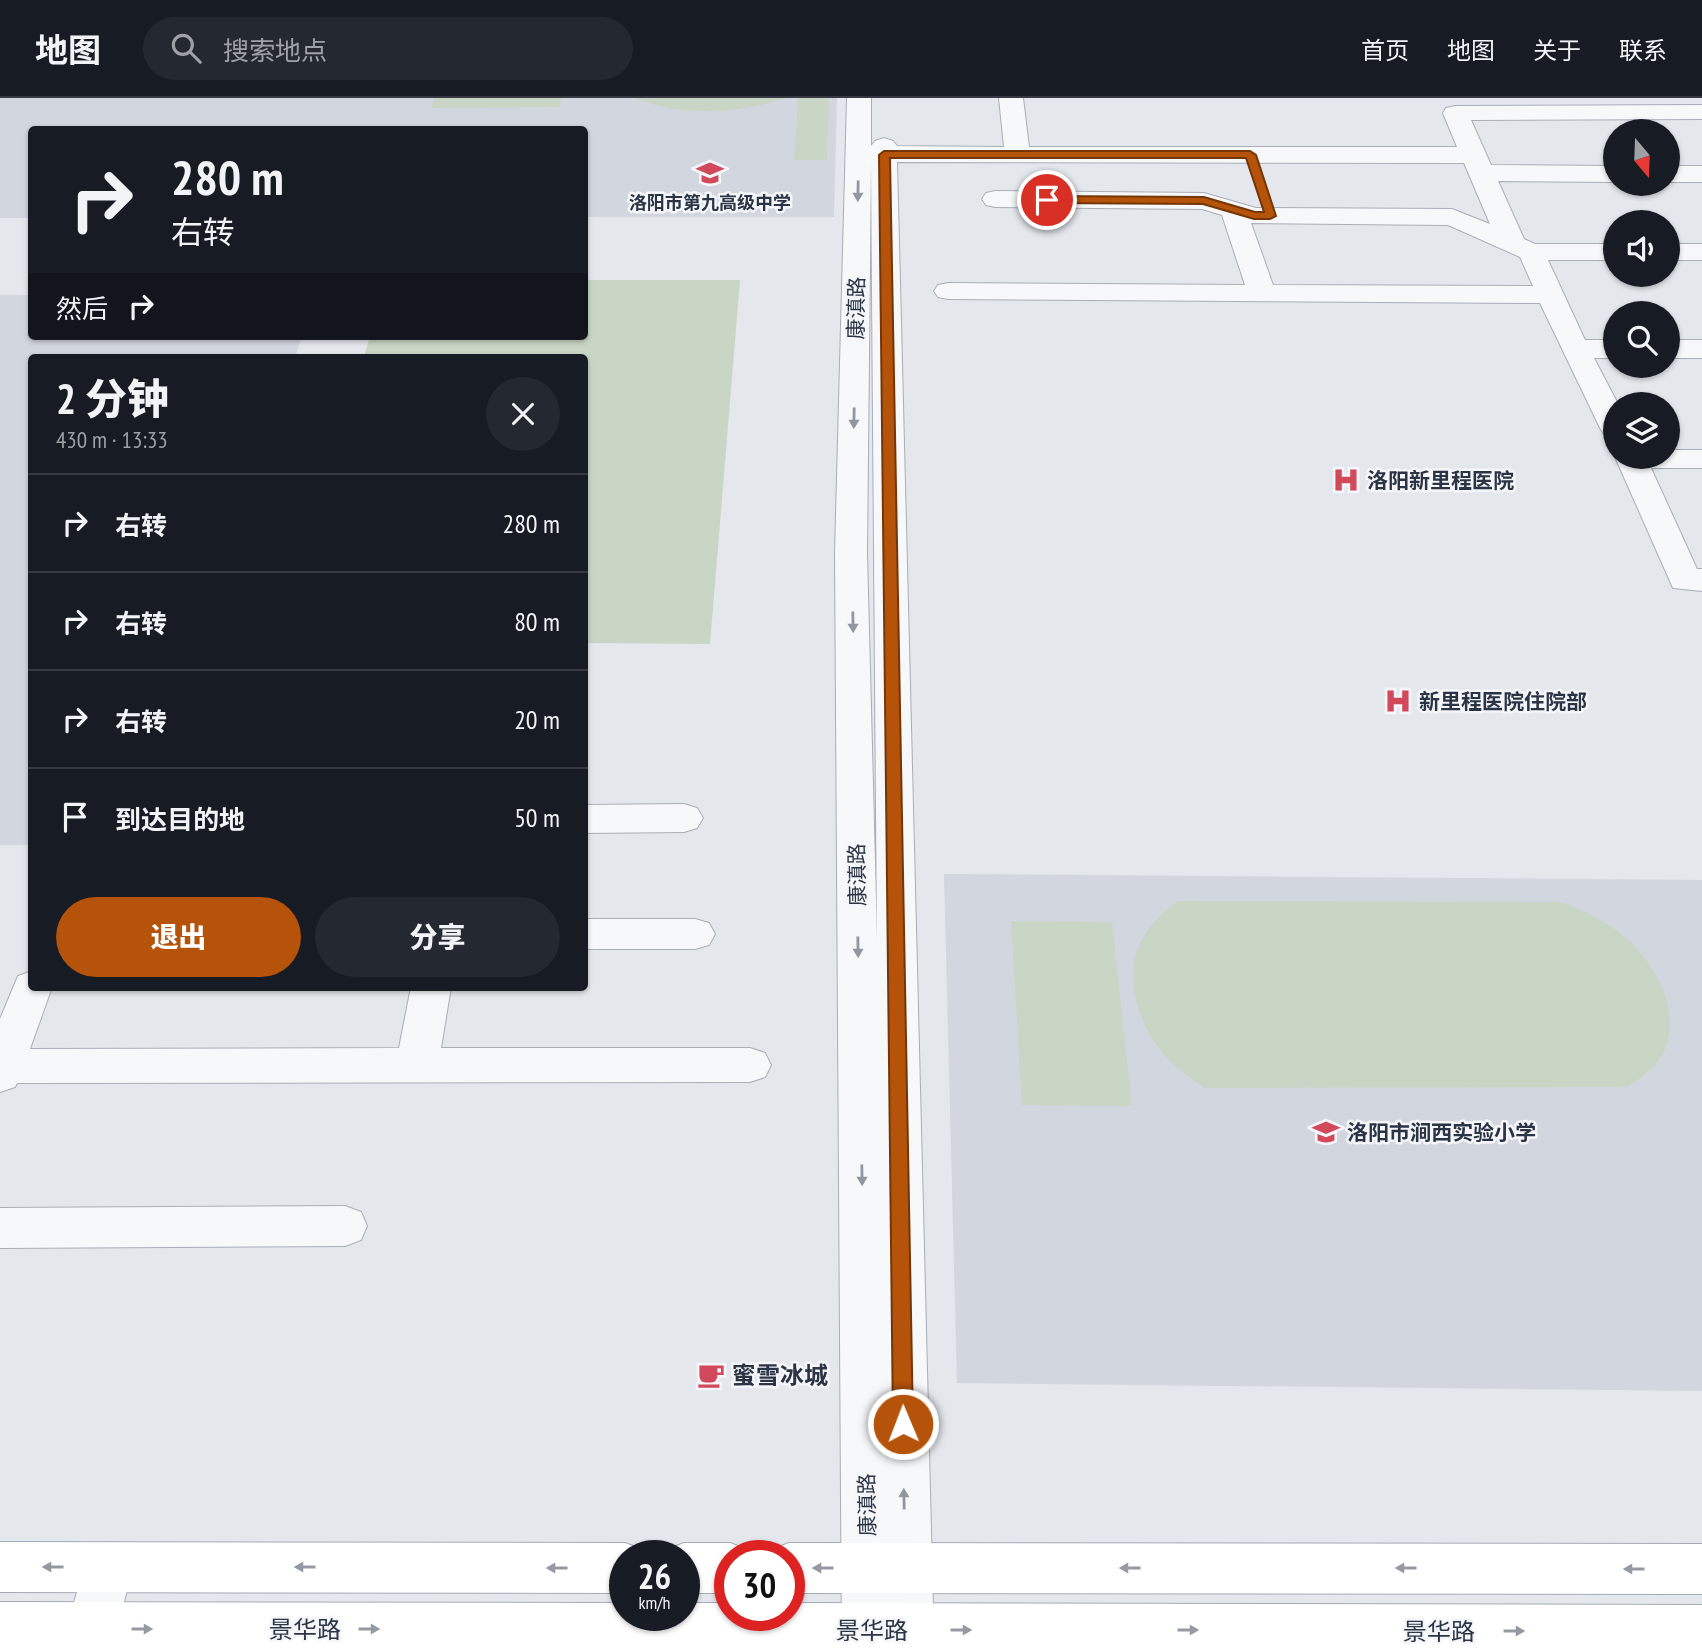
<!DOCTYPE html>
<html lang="zh">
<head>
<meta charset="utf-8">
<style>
	body { margin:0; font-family:"PT Sans Narrow","Noto Sans SC",sans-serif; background:#242831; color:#f1f3f6; height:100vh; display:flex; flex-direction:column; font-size:26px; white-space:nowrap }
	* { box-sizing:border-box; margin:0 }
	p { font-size:23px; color:#9ea1a6 }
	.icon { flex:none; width:38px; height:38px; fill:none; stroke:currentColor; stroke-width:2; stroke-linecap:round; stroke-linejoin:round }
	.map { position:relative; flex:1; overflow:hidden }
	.details { position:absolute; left:28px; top:256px; width:560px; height:637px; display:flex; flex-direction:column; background:#171b24; border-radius:7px; box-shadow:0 2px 5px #0004 }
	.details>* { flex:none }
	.banner { position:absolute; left:28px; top:28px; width:560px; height:214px; border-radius:7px; box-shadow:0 2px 5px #0004; background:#171b24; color:#f1f3f6; overflow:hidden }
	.needle { width:46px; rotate:161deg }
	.buttons { position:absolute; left:1603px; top:21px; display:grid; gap:14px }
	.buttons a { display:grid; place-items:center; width:77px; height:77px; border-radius:50%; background:#171b24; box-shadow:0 2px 5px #0004; font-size:35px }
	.speed { position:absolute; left:609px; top:1442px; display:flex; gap:14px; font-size:35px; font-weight:700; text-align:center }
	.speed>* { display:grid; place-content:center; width:91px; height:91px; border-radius:50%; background:#171b24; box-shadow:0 2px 5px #0004; line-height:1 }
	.speed small { font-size:18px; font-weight:400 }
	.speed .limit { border:10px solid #d22; background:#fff; color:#111 }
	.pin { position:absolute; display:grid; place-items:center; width:60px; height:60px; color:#fff; margin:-30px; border:4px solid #fff; border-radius:50%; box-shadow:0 2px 7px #0007 }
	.me { position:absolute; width:77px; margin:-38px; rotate:359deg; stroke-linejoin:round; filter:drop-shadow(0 0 5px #0008) }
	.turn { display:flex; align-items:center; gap:24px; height:147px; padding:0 28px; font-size:32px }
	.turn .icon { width:91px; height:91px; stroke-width:2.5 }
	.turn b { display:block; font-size:49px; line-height:60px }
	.then { display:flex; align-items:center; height:66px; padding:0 28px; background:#0003; gap:14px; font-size:26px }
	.round { display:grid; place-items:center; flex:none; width:74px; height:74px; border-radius:37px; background:#242831 }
	.summary { display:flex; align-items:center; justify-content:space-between; height:119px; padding:0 28px }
	h1 { font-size:42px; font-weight:800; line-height:52px }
	.primary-button { display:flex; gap:14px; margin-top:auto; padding:14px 28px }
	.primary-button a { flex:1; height:80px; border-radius:42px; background:#b45309; color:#fff; font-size:28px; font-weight:800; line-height:80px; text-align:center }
	.primary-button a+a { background:#242831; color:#f1f3f6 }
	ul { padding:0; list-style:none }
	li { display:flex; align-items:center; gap:21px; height:98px; padding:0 28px; border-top:2px solid #363941 }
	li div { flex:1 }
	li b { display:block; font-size:26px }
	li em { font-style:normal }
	header { display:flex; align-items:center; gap:42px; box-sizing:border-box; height:98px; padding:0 35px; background:#171b24; border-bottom:2px solid #363941 }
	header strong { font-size:33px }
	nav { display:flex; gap:38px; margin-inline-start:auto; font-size:24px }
	.search { width:490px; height:63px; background:#242831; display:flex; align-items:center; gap:18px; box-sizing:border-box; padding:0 24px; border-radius:38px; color:#9ea1a6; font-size:26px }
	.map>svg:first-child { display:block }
	.built { fill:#d2d6de }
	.green { fill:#c9d6c5 }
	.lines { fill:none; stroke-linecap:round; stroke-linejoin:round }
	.minor-casing { stroke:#a9aeb7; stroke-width:2 }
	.major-casing { stroke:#a3abb8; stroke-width:2 }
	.minor { fill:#f7f8fa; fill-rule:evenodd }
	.major { fill:#fff; fill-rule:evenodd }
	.oneway { fill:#9196a0 }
	.oneway2 { fill:#959aa2 }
	.route { fill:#b45309; stroke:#753606; stroke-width:2 }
	.labels { text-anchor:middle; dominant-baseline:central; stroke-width:5; stroke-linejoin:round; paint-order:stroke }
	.far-poi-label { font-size:18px; font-weight:bold; fill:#2b3445; stroke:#f4f6f9 }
	.street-label { font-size:21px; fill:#2b3445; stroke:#f4f6f9 }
	.poi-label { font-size:21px; font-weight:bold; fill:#2b3445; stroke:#f4f6f9; text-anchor:start }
	.near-poi-label { font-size:24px; font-weight:bold; fill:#2b3445; stroke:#f4f6f9; text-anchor:start }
	.near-street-label { font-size:24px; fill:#2b3445; stroke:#f4f6f9 }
</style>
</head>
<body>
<header>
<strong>地图</strong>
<div class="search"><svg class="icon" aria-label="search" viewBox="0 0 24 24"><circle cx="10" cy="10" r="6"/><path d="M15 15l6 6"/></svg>搜索地点</div>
<nav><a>首页</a><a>地图</a><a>关于</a><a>联系</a></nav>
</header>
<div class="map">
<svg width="1702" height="1554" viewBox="0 0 1702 1554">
	<rect width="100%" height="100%" fill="#e4e7ec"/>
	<!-- built -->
	<path class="built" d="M0,0h837l-3,119h-249l-1,-87h-552l-1,88h-31z
		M0,197h31l1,41h270l-7,21h-263l-1,488h-31z
		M944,776l758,6v511l-745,-8z"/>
	<!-- green -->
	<path class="green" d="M434,0h127l-2,9 -128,1z
		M635,0h152c-49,15 -104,20 -152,0z
		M798,0h31l-2,62h-33z
		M585,182h155l-30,364 -125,-1 -1,-286h-220l6,-21h214z
		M1178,803l384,1c20,8 39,17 57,30 37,28 70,88 38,131 -7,9 -20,17 -29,24l-424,1c-10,-8 -21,-15 -30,-23 -33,-31 -55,-87 -30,-129 9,-15 21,-25 34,-35z
		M1011,823l101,1 20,184 -110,-1z"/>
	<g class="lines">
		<defs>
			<path id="minor" d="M847,0h24v48l4,-5 9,-3 9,3 4,5 107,1 -5,-49h24l6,49h428l-14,-34 3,-5 9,-2 247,-1v14l-231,1 20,45 124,1v16l-117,-1 26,58 11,5h80v16h-67l37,80h30v18h-21l24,46h-3v33l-11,-3 -4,-6 -60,-125 -592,-4 -10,-2 -4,-6 4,-6 10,-2 297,2 -23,-70 -20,-6 -207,-2 -9,-2 -4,-6 4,-6 9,-2 209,2 52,15 196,1 38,15 -26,-61 -567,-1 37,1490h-92l-7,-1099zM871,64l6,778 -10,-387zM1251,125l197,2 72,32 13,29 -260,-1z
				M1668,68h34v16h-34z
				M1668,146h34v16h-34z
				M1668,242h34v18h-34z
				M1668,352h34v18h-51l46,101h5v22l-29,-3 -58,-131h53z
				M684,706l13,4 6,10 -6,10 -13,4 -100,1v-28z
				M584,821h111l14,4 6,11 -6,11 -14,4h-111z
				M32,873v16h20l-22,62 369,-1 12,-61h40l-10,61h309l15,5 6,12 -6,12 -15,5 -733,1 -2,4 -15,5v-73l18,-43z
				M345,1108l16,6 6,14 -6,14 -16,6 -345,2v-40z
				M108,1444l18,7 7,18 -22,85h-52l31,-103z"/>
			<path id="major" d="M0,1444l625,1 18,7 2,6h-20v37l-625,-1z
				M684,1445h46l18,7 2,6h-20v37h-46v-37h-20l2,-6z
				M789,1445l913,1v50l-913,-1v-37h-20l2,-6z
				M0,1504l625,1v12h59v-12h46v12h59v-12l913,2v47h-1702z"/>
		</defs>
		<!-- minor casing -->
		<use href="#minor" class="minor-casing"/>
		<!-- major casing -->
		<use href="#major" class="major-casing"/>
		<!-- minor -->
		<use href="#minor" class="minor"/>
		<!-- major -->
		<use href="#major" class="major"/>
	</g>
	<!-- one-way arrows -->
	<defs><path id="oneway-solid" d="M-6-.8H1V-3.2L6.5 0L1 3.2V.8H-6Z" transform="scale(1.75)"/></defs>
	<g class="oneway">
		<use href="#oneway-solid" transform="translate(858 93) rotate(91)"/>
		<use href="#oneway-solid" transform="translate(854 320) rotate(91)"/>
		<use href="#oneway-solid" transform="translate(853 524) rotate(89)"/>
		<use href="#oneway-solid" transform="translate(858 849) rotate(89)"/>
		<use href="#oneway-solid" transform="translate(862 1077) rotate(89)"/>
		<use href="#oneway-solid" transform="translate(904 1401) rotate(-91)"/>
	</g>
	<g class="oneway2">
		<use href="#oneway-solid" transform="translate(53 1469) rotate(-180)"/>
		<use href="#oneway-solid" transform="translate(305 1469) rotate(-180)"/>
		<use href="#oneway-solid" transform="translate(557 1470) rotate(-180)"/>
		<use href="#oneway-solid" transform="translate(823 1470) rotate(-180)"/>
		<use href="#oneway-solid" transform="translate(1130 1470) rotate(-180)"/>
		<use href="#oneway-solid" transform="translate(1406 1470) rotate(-180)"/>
		<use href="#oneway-solid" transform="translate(1634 1471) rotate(-180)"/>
		<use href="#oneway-solid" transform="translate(142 1531)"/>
		<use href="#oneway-solid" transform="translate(369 1531)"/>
		<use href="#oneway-solid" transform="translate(961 1532)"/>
		<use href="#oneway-solid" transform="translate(1188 1532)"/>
		<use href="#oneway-solid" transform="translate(1514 1533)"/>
	</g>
	<!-- route -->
	<path class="route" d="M884,53h366l6,4 20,61 -6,3h-16l-51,-15 -156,-1 -5,-3 5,-4 157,1 51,15h9l-18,-54h-356l23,1266 -3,6 -7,3 -7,-3 -3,-6 -14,-1269z"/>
	<!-- icons -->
	<defs>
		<symbol id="school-bare" viewBox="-9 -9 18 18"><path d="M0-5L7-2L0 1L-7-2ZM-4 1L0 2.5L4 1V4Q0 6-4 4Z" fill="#d1495b" stroke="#f4f6f9" stroke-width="2.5" paint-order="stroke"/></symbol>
		<symbol id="hospital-bare" viewBox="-9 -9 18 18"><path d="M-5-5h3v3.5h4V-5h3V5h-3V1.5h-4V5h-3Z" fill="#d1495b" stroke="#f4f6f9" stroke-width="2.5" paint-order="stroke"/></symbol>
		<symbol id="cafe-bare" viewBox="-9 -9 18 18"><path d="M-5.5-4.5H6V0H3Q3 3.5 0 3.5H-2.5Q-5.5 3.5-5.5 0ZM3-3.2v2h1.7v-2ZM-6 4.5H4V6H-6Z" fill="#d1495b" stroke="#f4f6f9" stroke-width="2.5" paint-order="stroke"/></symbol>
	</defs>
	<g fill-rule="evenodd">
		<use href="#school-bare" x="691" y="56" width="38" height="38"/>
		<use href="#hospital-bare" x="1327" y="363" width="38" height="38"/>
		<use href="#hospital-bare" x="1379" y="584" width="38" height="38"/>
		<use href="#school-bare" x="1307" y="1015" width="38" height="38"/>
		<use href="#cafe-bare" x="692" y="1258" width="38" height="38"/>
	</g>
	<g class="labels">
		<!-- far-poi labels -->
		<g class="far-poi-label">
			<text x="710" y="104">洛阳市第九高级中学</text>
		</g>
		<!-- street labels -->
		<g class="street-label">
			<text transform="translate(856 210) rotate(-89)">康滇路</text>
			<text transform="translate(857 777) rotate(-91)">康滇路</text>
			<text transform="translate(867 1407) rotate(-91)">康滇路</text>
		</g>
		<!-- poi labels -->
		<g class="poi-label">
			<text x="1367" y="382">洛阳新里程医院</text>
			<text x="1419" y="603">新里程医院住院部</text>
			<text x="1347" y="1034">洛阳市涧西实验小学</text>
		</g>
		<!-- near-poi labels -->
		<g class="near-poi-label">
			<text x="732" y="1277">蜜雪冰城</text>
		</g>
		<!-- near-street labels -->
		<g class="near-street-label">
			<text x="305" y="1531">景华路</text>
			<text x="872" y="1532">景华路</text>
			<text x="1439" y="1533">景华路</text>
		</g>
	</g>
</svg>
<div class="buttons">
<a><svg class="needle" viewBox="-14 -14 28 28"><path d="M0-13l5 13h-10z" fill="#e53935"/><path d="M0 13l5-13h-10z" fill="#9ea1a6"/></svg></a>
<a><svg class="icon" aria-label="sound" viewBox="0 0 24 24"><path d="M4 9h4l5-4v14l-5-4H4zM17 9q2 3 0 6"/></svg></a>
<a><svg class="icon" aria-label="search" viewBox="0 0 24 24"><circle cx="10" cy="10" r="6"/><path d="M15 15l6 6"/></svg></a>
<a><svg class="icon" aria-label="layers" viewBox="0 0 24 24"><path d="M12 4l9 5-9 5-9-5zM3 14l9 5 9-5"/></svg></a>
</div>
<div class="speed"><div>26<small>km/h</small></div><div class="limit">30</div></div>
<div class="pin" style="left:1047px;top:102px;background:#d93025"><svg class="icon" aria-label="arrive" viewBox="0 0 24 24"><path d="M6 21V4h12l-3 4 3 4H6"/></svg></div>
<svg class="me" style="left:903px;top:1326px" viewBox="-20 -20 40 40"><circle r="17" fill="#b45309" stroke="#fff" stroke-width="3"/><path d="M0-11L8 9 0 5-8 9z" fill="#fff"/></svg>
<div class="banner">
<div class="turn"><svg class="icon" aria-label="right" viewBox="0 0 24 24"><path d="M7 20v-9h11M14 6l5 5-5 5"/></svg><div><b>280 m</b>右转</div></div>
<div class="then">然后<svg class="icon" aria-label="right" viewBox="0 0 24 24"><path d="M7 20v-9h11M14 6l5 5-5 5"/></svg></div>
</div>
<section class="details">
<div class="summary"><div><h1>2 分钟</h1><p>430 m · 13:33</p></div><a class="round"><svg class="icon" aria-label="close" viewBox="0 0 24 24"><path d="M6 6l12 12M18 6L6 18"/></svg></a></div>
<ul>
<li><svg class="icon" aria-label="right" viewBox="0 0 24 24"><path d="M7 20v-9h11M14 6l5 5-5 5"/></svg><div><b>右转</b></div><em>280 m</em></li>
<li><svg class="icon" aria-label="right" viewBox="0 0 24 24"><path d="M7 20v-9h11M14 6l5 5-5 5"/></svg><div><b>右转</b></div><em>80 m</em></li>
<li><svg class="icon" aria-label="right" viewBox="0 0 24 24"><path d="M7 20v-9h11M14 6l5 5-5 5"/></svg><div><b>右转</b></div><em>20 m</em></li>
<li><svg class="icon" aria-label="arrive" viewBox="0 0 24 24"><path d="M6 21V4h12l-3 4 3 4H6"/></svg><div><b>到达目的地</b></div><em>50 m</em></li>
</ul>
<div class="primary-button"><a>退出</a><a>分享</a></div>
</section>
</div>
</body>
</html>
